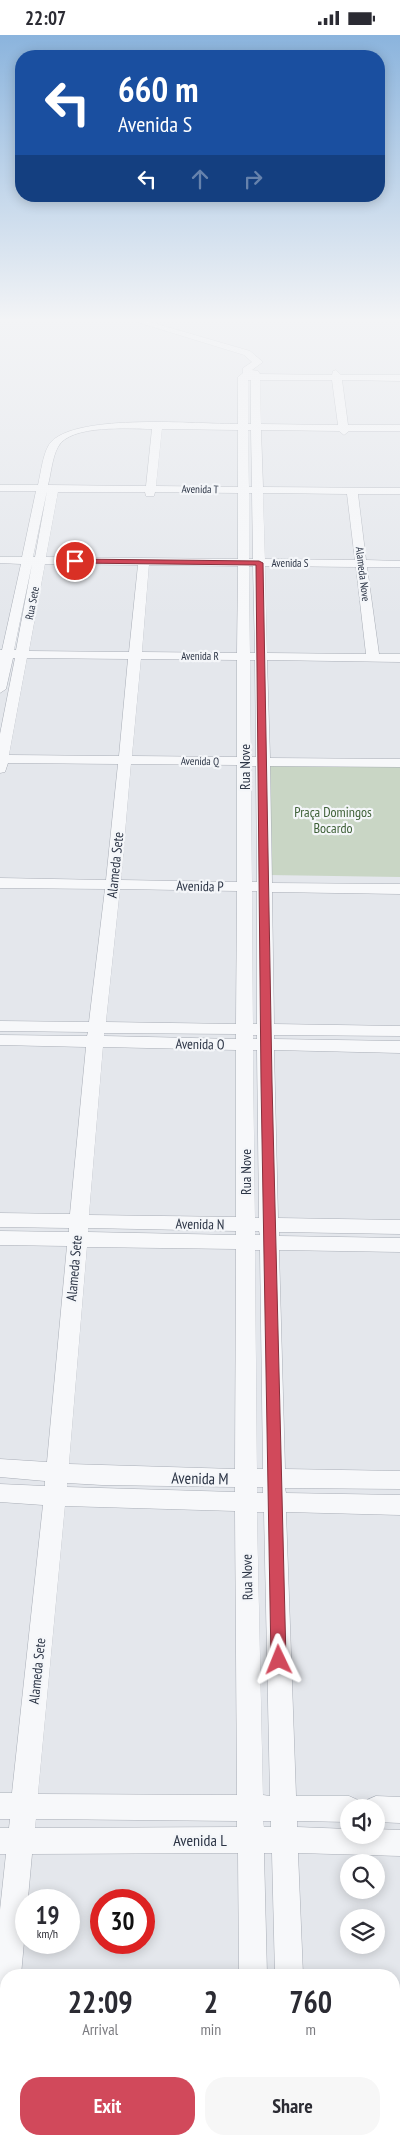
<!DOCTYPE html>
<html lang="en">
<head>
<meta charset="utf-8">
<style>
	body { margin:0; font-family:"PT Sans Narrow",sans-serif; background:#f7f7f7; color:#2b2b33; height:100vh; display:flex; flex-direction:column; font-size:19px; white-space:nowrap }
	* { box-sizing:border-box; margin:0 }
	p { font-size:16px; color:#7c7c81 }
	.icon { flex:none; width:28px; height:28px; fill:none; stroke:currentColor; stroke-width:2; stroke-linecap:round; stroke-linejoin:round }
	.map { position:relative; flex:1; overflow:hidden }
	.side { position:absolute; left:0px; top:1934px; width:400px; height:176px; display:flex; flex-direction:column; background:#fff; border-radius:20px 20px 0 0; box-shadow:0 2px 12px #0003 }
	.side>* { flex:none }
	.hud { position:absolute; left:15px; top:15px; width:370px; height:152px; border-radius:20px; box-shadow:0 2px 12px #0003; background:#1a4fa0; color:#fff; overflow:hidden }
	.fabs { position:absolute; left:340px; top:1764px; display:grid; gap:10px }
	.fabs a { display:grid; place-items:center; width:45px; height:45px; border-radius:50%; background:#fff; box-shadow:0 2px 12px #0003; font-size:25px }
	.speed { position:absolute; left:15px; top:1854px; display:flex; gap:10px; font-size:25px; font-weight:700; text-align:center }
	.speed>* { display:grid; place-content:center; width:65px; height:65px; border-radius:50%; background:#fff; box-shadow:0 2px 12px #0003; line-height:1 }
	.speed small { font-size:12px; font-weight:400 }
	.speed .limit { border:8px solid #d22; background:#fff; color:#111 }
	.pin { position:absolute; display:grid; place-items:center; width:42px; height:42px; color:#fff; margin:-21px; border:2px solid #fff; border-radius:50%; box-shadow:0 1px 5px #0007 }
	.me { position:absolute; width:55px; margin:-28px; rotate:358deg; stroke-linejoin:round; filter:drop-shadow(0 0 4px #0008) }
	.turn { display:flex; align-items:center; gap:18px; height:105px; padding:0 20px; font-size:22px }
	.turn .icon { width:65px; height:65px; stroke-width:2.5 }
	.turn b { display:block; font-size:35px; line-height:42px }
	.lanes { display:flex; align-items:center; height:48px; padding:0 20px; background:#0003; justify-content:center; gap:25px; direction:ltr }
	.lanes .off { opacity:.35 }
	.eta { display:flex; justify-content:space-evenly; align-items:center; height:85px; text-align:center }
	.eta b { font-size:30px; font-weight:700; line-height:35px }
	.action { display:flex; gap:10px; margin-top:auto; padding:10px 20px }
	.action a { flex:1; height:58px; border-radius:20px; background:#d1495b; color:#fff; font-size:20px; font-weight:700; line-height:58px; text-align:center }
	.action a+a { background:#f7f7f7; color:#2b2b33 }
	.status { display:flex; justify-content:space-between; align-items:center; height:35px; padding:0 25px; background:#fff; direction:ltr }
	.status svg { height:14px; fill:currentColor }
	.map>svg:first-child { display:block }
	.green { fill:#c9d6c5 }
	.lines { fill:none; stroke-linecap:round; stroke-linejoin:round }
	.minor-casing { stroke:#a9aeb7; stroke-width:1 }
	.minor { fill:#f7f8fa; fill-rule:evenodd }
	.route { fill:#d1495b; stroke:#882f3b }
	.labels { text-anchor:middle; dominant-baseline:central; stroke-width:4.5; stroke-linejoin:round; paint-order:stroke }
	.far-street-label { font-size:11px; fill:#2b3445; stroke:#f4f6f9 }
	.street-label { font-size:14px; fill:#2b3445; stroke:#f4f6f9 }
	.park-label { font-size:14px; fill:#3f6138; stroke:#f4f6f9 }
	.near-street-label { font-size:16px; fill:#2b3445; stroke:#f4f6f9 }
</style>
</head>
<body>
<div class="status"><b>22:07</b><svg viewBox="0 0 49 12"><path d="M0 12V9h3v3zM5 12V6h3v6zM10 12V3h3v9zM15 12V0h3v12zM26 1h20v11H26zM47 4h2v5h-2z"/></svg></div>
<div class="map">
<svg width="400" height="2109" viewBox="0 0 400 2109">
	<rect width="100%" height="100%" fill="#e4e7ec"/>
	<!-- green -->
	<path class="green" d="M266,728l134,1v113l-132,-2z"/>
	<g class="lines">
		<defs>
			<path id="minor" d="M137,287h13l100,29 13,11 -11,8 6,1 2,3 72,1 1,-4 3,-1 5,5h59v6l-58,-1 6,45h52v6h-51l-5,4 -5,-4 -78,-1 2,57 137,1v6h-42l8,66 34,1v6h-33l12,87h21v8l-133,-2 3,98 130,1v8l-130,-1 2,117 128,1v10l-128,-2 2,132 126,2v10l-126,-1v4l126,2v12l-126,-3 4,168 122,2v14l-121,-2v4l121,2v14l-121,-2 6,219 115,2v18l-115,-1 1,5 114,2v20l-114,-3 10,284h53l9,4 3,7h-12v15l-52,-1v6l52,2v6h27v-6l24,1v26l-102,-3 5,122h-28l-3,-122h-8l3,122h-28l-1,-122 -206,1 -11,121h-15v86l-6,2v-153l6,-56h-6v-26h9l1,-9h-10v-26h12l31,-288 -43,-3v-18l45,2v-5l-45,-4v-18l47,3 20,-216 -67,-1v-14l69,1v-4l-69,-1v-14l70,1 16,-167 -86,-2v-10l87,1 1,-4 -88,-1v-10l89,1 16,-133 -105,-1v-10l106,2 12,-116 -110,-1 -3,9 -5,1v-39l15,-76h-2l-7,31 -6,4v-43h2l19,-86 -21,-1v-6h22l14,-66h-36v-6h38c3,-12 5,-34 13,-43 27,-29 147,-18 187,-18v-47l5,-4v-5l9,-6 -8,-7zM248,345h3v44h-3zM260,345h72l6,45 -77,-1zM152,394l-6,57 -98,-1c3,-11 4,-27 10,-38 12,-23 72,-18 94,-18zM162,394l76,1v57l-82,-1zM248,395h3l1,57h-3zM47,456l-12,66h-2zM58,457h87l1,4h8l1,-4 83,1v66l-192,-2zM249,458h3l1,66h-4zM263,458l84,1 8,66 -90,-1zM32,529l-16,86h-2zM45,529l93,1 -9,87 -100,-1zM149,530l89,1 -1,87 -95,-1zM249,531h4l2,87h-5zM265,531l91,1 10,87 -99,-1zM27,623l101,1 -9,97 -110,-1zM141,624l96,1v97l-105,-1zM250,625h5l1,97h-5zM131,729l106,1v117l-116,-2zM251,731h5l1,116h-5zM120,854l117,2 -1,133 -130,-2zM252,856h5v133h-4zM104,998l132,1v5l-132,-3zM253,1000h4v4h-4zM103,1012l133,3v167l-147,-2zM253,1015h4l2,168h-4zM88,1193l148,3v4l-148,-3zM255,1196h4l1,4h-5zM87,1212l149,2 -1,220 -166,-5zM255,1215h5l3,219h-6zM67,1448l35,2 133,2v5l-168,-5zM257,1452h6v6h-6zM65,1471l170,5 2,284 -199,-1zM257,1477h7l6,284 -7,-1zM36,1784l201,2v6l-202,1zM263,1786h8v6h-7z
				M376,1761l24,1v26l-24,-1v-15h-12l3,-7z
				M241,2104h30v5h-30z
				M279,2104h30v5h-30z"/>
		</defs>
		<!-- minor casing -->
		<use href="#minor" class="minor-casing"/>
		<!-- minor -->
		<use href="#minor" class="minor"/>
	</g>
	<!-- sky -->
	<linearGradient id="sky" x2="0" y2="1"><stop stop-color="#8bb4dd"/><stop offset="0.49" stop-color="#f3f4f6"/><stop offset="1" stop-color="#f3f4f6" stop-opacity="0"/></linearGradient>
	<rect width="400" height="582" fill="url(#sky)"/>
	<!-- route -->
	<path class="route" d="M72,524l187,2 4,2 9,519 14,578 -2,5 -5,2 -6,-2 -2,-5 -10,-578 -5,-517 -181,-2 -3,-1z"/>
	<g class="labels">
		<!-- far-street labels -->
		<g class="far-street-label">
			<text transform="translate(200 454) rotate(1)">Avenida T</text>
			<text x="290" y="528">Avenida S</text>
			<text transform="translate(363 539) rotate(83)">Alameda Nove</text>
			<text transform="translate(32 568) rotate(-79)">Rua Sete</text>
			<text x="200" y="621">Avenida R</text>
			<text transform="translate(200 726) rotate(1)">Avenida Q</text>
		</g>
		<!-- street labels -->
		<g class="street-label">
			<text transform="translate(245 732) rotate(-90)">Rua Nove</text>
			<text transform="translate(115 830) rotate(-84)">Alameda Sete</text>
			<text transform="translate(200 851) rotate(1)">Avenida P</text>
			<text transform="translate(200 1009) rotate(1)">Avenida O</text>
			<text transform="translate(246 1137) rotate(-90)">Rua Nove</text>
			<text transform="translate(200 1189) rotate(1)">Avenida N</text>
			<text transform="translate(74 1233) rotate(-85)">Alameda Sete</text>
			<text transform="translate(247 1542) rotate(-91)">Rua Nove</text>
			<text transform="translate(37 1636) rotate(-84)">Alameda Sete</text>
		</g>
		<!-- park labels -->
		<g class="park-label">
			<text x="333" y="777">Praça Domingos<tspan x="333" dy="16">Bocardo</tspan></text>
		</g>
		<!-- near-street labels -->
		<g class="near-street-label">
			<text transform="translate(200 1443) rotate(1)">Avenida M</text>
			<text x="200" y="1805">Avenida L</text>
		</g>
	</g>
</svg>
<div class="fabs">
<a><svg class="icon" aria-label="sound" viewBox="0 0 24 24"><path d="M4 9h4l5-4v14l-5-4H4zM17 9q2 3 0 6"/></svg></a>
<a><svg class="icon" aria-label="search" viewBox="0 0 24 24"><circle cx="10" cy="10" r="6"/><path d="M15 15l6 6"/></svg></a>
<a><svg class="icon" aria-label="layers" viewBox="0 0 24 24"><path d="M12 4l9 5-9 5-9-5zM3 14l9 5 9-5"/></svg></a>
</div>
<div class="speed"><div>19<small>km/h</small></div><div class="limit">30</div></div>
<div class="pin" style="left:75px;top:526px;background:#d93025"><svg class="icon" aria-label="arrive" viewBox="0 0 24 24"><path d="M6 21V4h12l-3 4 3 4H6"/></svg></div>
<svg class="me" style="left:279px;top:1625px" viewBox="-20 -20 40 40"><path d="M0-17L14 15 0 8-14 15z" fill="#d1495b" stroke="#fff" stroke-width="4"/></svg>
<div class="hud">
<div class="turn"><svg class="icon" aria-label="left" viewBox="0 0 24 24"><path d="M17 20v-9H6M10 6l-5 5 5 5"/></svg><div><b>660 m</b>Avenida S</div></div>
<div class="lanes"><svg class="icon" aria-label="left" viewBox="0 0 24 24"><path d="M17 20v-9H6M10 6l-5 5 5 5"/></svg><svg class="icon off" aria-label="ahead" viewBox="0 0 24 24"><path d="M12 20V5M6 11l6-6 6 6"/></svg><svg class="icon off" aria-label="right" viewBox="0 0 24 24"><path d="M7 20v-9h11M14 6l5 5-5 5"/></svg></div>
</div>
<section class="side">
<div class="eta">
<div><b>22:09</b><p>Arrival</p></div>
<div><b>2</b><p>min</p></div>
<div><b>760</b><p>m</p></div>
</div>
<div class="action"><a>Exit</a><a>Share</a></div>
</section>
</div>
</body>
</html>
